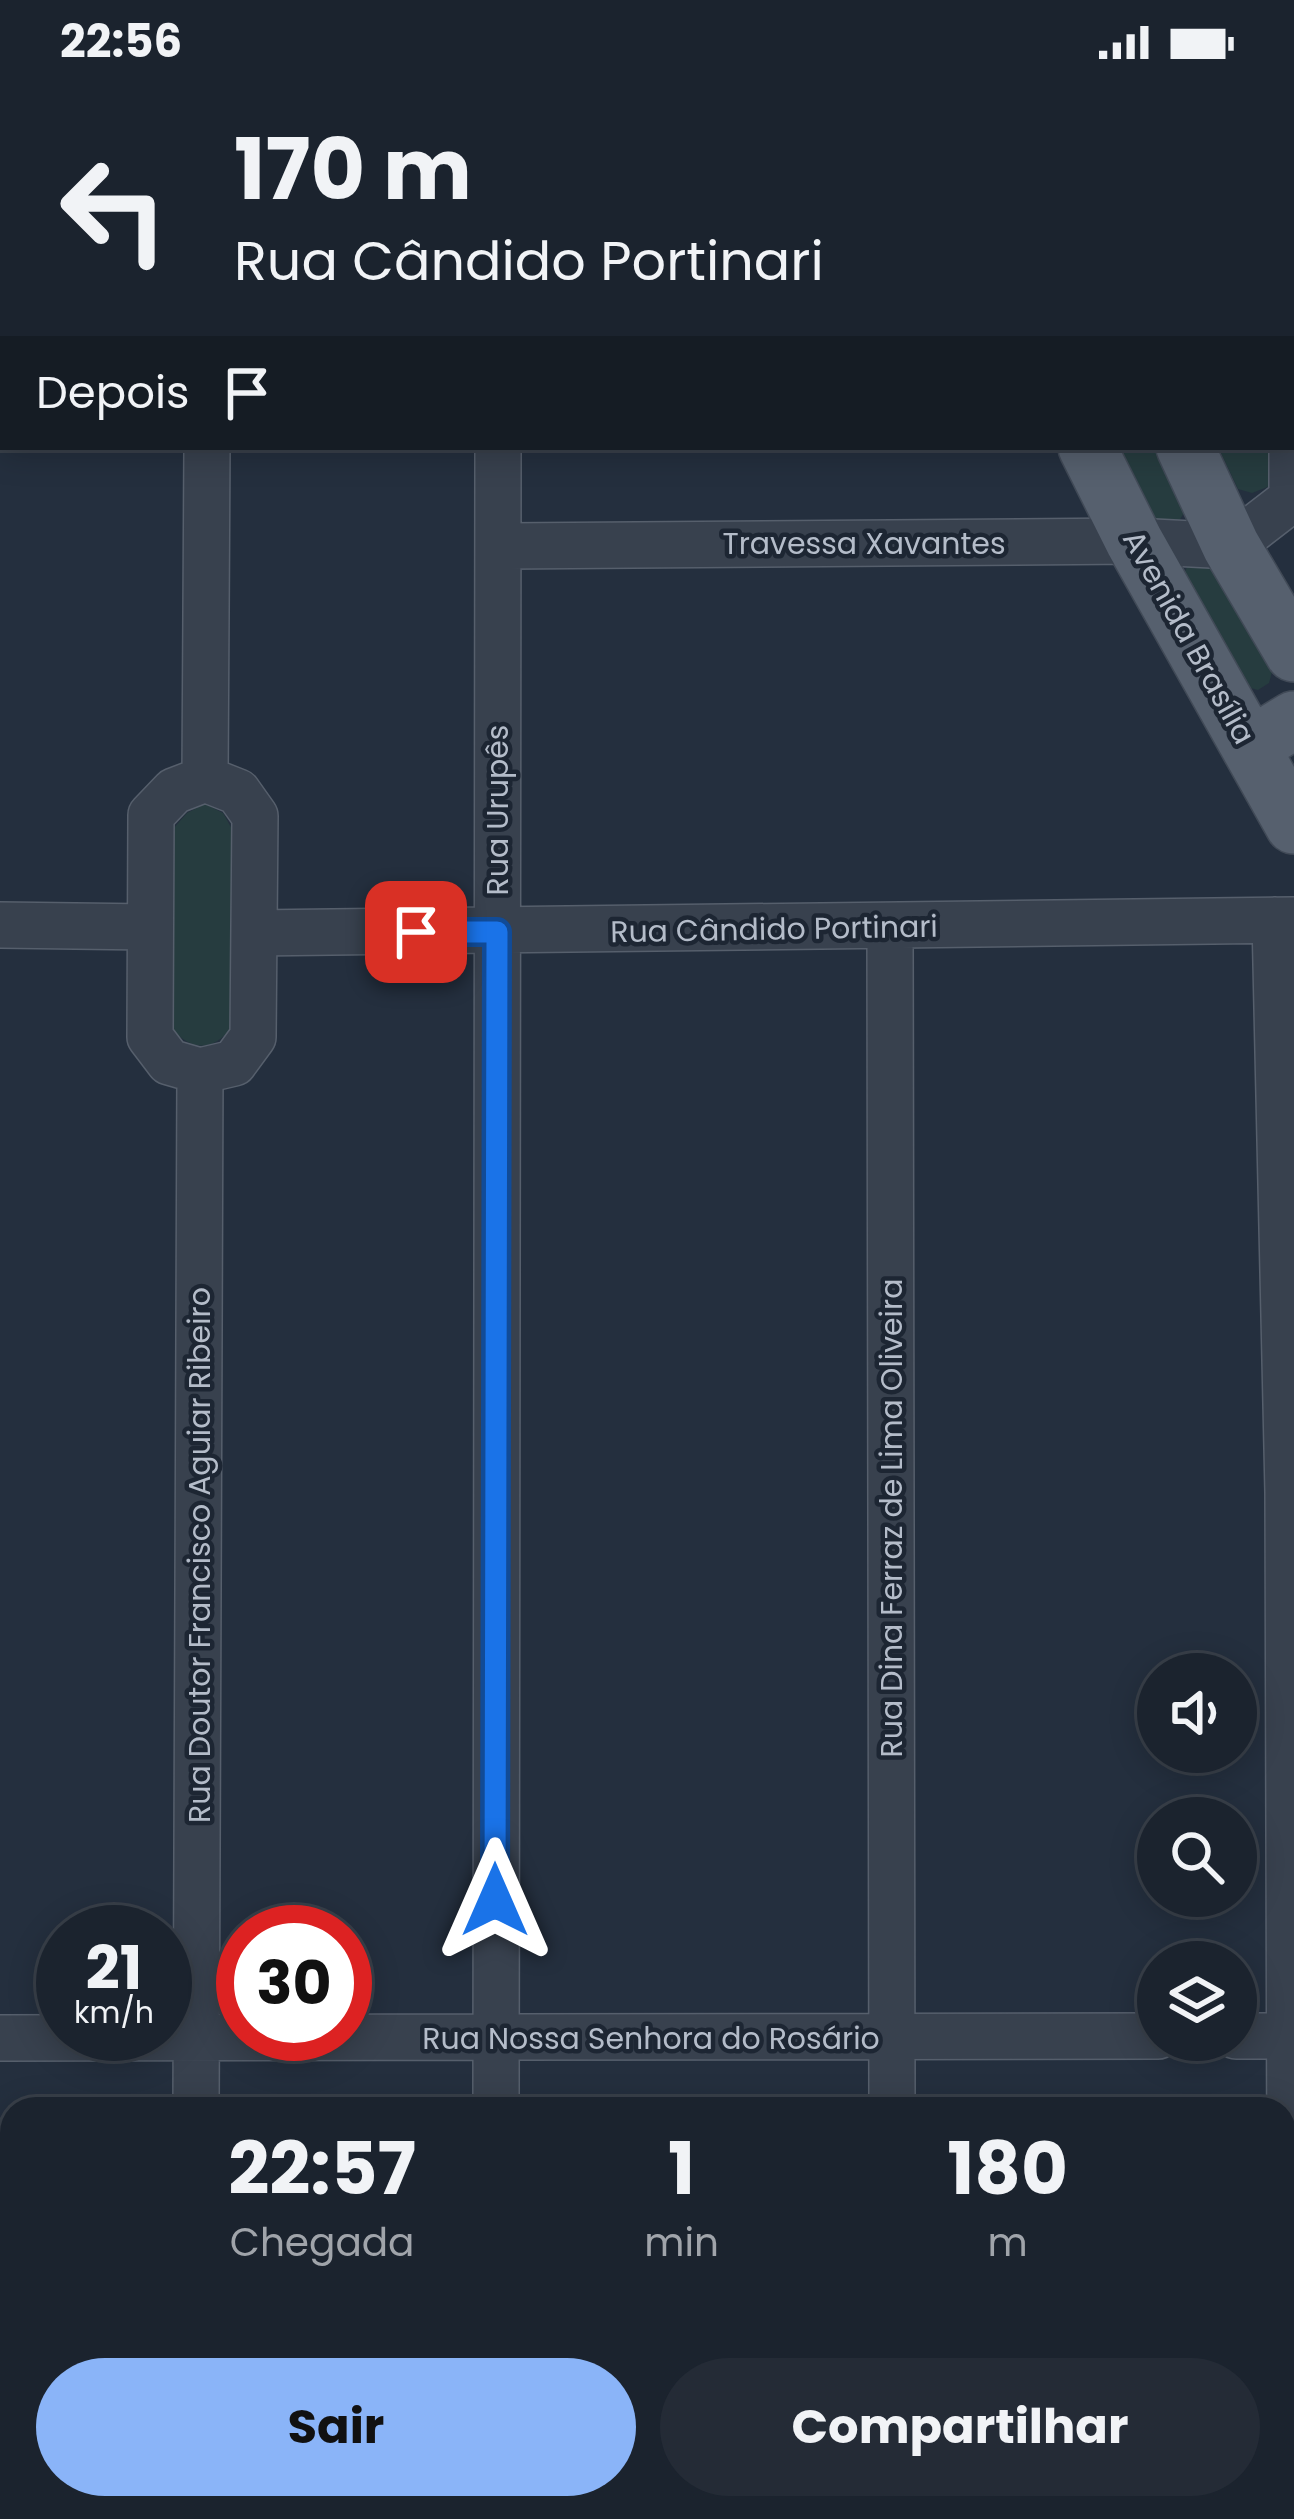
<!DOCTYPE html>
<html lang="pt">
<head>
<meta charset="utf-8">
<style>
	body { margin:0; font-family:Poppins,sans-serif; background:#242b36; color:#f1f3f6; height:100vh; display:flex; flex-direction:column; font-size:45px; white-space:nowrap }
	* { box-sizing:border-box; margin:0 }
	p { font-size:39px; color:#a0a4aa }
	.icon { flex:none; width:66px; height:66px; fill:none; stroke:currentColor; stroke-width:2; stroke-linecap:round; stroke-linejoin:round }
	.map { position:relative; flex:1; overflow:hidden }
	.panel { position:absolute; left:0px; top:2013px; width:1296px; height:423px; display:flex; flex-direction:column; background:#1b232e; border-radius:36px 36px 0 0; box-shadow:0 6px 30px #0003,0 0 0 3px #39404a }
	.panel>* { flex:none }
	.banner { position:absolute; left:0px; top:0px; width:1296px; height:366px; box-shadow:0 6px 30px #0003,0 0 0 3px #39404a; background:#1b232e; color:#f1f3f6; overflow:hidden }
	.controls { position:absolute; left:1137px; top:1569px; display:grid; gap:24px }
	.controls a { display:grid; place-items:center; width:120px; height:120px; border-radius:50%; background:#1b232e; box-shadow:0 6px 30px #0003,0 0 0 3px #39404a; font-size:60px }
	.speed { position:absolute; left:36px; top:1821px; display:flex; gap:24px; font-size:60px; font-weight:700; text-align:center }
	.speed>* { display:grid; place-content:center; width:156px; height:156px; border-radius:50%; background:#1b232e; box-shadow:0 6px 30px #0003,0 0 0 3px #39404a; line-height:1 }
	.speed small { font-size:30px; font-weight:400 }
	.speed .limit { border:18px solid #d22; background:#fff; color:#111 }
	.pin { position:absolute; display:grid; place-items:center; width:102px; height:102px; color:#fff; margin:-51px; border-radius:24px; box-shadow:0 6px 18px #0006 }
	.me { position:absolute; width:132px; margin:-66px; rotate:0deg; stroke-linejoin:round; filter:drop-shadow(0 0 9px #0008) }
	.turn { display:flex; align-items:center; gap:42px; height:252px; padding:0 36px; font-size:54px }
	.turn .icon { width:156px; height:156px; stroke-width:2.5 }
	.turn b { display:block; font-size:84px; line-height:102px }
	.then { display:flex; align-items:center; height:114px; padding:0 36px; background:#0003; gap:24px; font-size:45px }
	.eta { display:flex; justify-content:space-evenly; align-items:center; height:204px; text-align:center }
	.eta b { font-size:72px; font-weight:700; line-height:84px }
	.button { display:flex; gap:24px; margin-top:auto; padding:24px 36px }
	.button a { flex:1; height:138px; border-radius:72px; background:#8ab4f8; color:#111; font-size:48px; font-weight:700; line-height:138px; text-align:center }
	.button a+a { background:#242b36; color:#f1f3f6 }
	.status { display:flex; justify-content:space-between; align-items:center; height:84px; padding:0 60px; background:#1b232e; direction:ltr }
	.status svg { height:33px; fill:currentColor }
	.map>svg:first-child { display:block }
	.green { fill:#263c3f }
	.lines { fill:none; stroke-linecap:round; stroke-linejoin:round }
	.minor-casing { stroke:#565f6c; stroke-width:48 }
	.major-casing { stroke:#414a57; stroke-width:60 }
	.path { stroke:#44595c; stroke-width:8; stroke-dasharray:9 9; stroke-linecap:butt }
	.minor { stroke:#38414e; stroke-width:45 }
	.major { stroke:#56606e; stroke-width:57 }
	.route-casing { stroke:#114b97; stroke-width:30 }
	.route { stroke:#1a73e8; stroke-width:21 }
	.labels { text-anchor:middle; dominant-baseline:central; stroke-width:9; stroke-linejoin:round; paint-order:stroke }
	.street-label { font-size:30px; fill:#b4bcc9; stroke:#1d2633 }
</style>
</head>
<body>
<div class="status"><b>22:56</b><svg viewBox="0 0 49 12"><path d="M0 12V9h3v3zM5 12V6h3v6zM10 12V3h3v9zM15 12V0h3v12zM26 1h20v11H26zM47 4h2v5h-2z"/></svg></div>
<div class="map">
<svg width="1294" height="2435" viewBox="0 0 1294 2435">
	<rect width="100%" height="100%" fill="#242f3e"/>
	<!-- green -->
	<path class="green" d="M1118,363h35l32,64 -6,10 -23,1z
		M1218,363h52v39l-18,7 -14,-4z
		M1197,475l10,3 65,110 -3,11 -11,7 -11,-3 -64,-111 4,-9z
		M205,720l18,9 9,16 -1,199c-18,24 -41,23 -59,0l1,-199 14,-16z"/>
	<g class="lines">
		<defs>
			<path id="minor" d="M208,0v3
				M1290,0v3
				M498,3v-3
				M0,49h3
				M1293,61h1
				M498,462l636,-5 97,5 61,-47v-52
				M205,695l33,13 17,24 -2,221 -19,26 -34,8 -31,-9 -19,-25 1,-222 23,-24z
				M205,695l2,-332
				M1275,836l13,572 3,1027
				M0,841l150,2
				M890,844l2,1181
				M254,849l1040,-13
				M1236,1952h52
				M0,1954l1158,-2
				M196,2025l4,-1038
				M496,2025l2,-1662
				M498,2424v11
				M892,2435v-11"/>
			<path id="major" d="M920,0l2,3
				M1018,0l1,3
				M1087,363l47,94 160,284
				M1185,363l46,99 63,107
				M1250,663l44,-27"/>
		</defs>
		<!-- minor casing -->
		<use href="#minor" class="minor-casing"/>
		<!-- major casing -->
		<use href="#major" class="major-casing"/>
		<!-- path -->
		<path class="path" d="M0,2190l12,5
			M407,2424l15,11"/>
		<!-- minor -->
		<use href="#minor" class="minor"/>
		<!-- major -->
		<use href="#major" class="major"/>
	</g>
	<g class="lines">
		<defs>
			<path id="route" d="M416,848h81l-2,968"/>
		</defs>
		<!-- route casing -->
		<use href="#route" class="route-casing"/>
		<!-- route -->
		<use href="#route" class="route"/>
	</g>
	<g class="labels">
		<!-- street labels -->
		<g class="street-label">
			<text x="864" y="459">Travessa Xavantes</text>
			<text transform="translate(1189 553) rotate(61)">Avenida Brasília</text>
			<text transform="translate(497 726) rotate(-90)">Rua Urupês</text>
			<text transform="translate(774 845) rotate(-1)">Rua Cândido Portinari</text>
			<text transform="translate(891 1434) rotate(-90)">Rua Dina Ferraz de Lima Oliveira</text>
			<text transform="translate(199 1471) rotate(-90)">Rua Doutor Francisco Aguiar Ribeiro</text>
			<text x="651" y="1954">Rua Nossa Senhora do Rosário</text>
		</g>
	</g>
</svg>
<div class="controls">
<a><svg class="icon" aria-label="sound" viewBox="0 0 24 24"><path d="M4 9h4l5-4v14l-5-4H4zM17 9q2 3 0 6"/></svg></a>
<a><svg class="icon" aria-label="search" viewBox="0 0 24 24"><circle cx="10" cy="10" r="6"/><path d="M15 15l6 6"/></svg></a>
<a><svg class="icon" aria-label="layers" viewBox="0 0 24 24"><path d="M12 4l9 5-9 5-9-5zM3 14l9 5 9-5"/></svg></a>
</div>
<div class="speed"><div>21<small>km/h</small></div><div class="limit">30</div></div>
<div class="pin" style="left:416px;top:848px;background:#d93025"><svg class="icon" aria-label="arrive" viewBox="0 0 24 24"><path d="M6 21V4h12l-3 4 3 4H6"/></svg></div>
<svg class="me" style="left:495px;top:1816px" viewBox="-20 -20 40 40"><path d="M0-17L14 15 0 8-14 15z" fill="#1a73e8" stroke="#fff" stroke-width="4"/></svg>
<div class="banner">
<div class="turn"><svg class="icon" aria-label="left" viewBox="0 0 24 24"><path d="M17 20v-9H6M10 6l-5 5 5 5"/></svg><div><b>170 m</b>Rua Cândido Portinari</div></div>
<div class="then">Depois<svg class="icon" aria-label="arrive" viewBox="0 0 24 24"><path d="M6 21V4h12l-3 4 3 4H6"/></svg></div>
</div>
<section class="panel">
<div class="eta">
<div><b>22:57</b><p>Chegada</p></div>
<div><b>1</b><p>min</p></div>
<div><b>180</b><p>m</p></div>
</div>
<div class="button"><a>Sair</a><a>Compartilhar</a></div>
</section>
</div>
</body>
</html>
